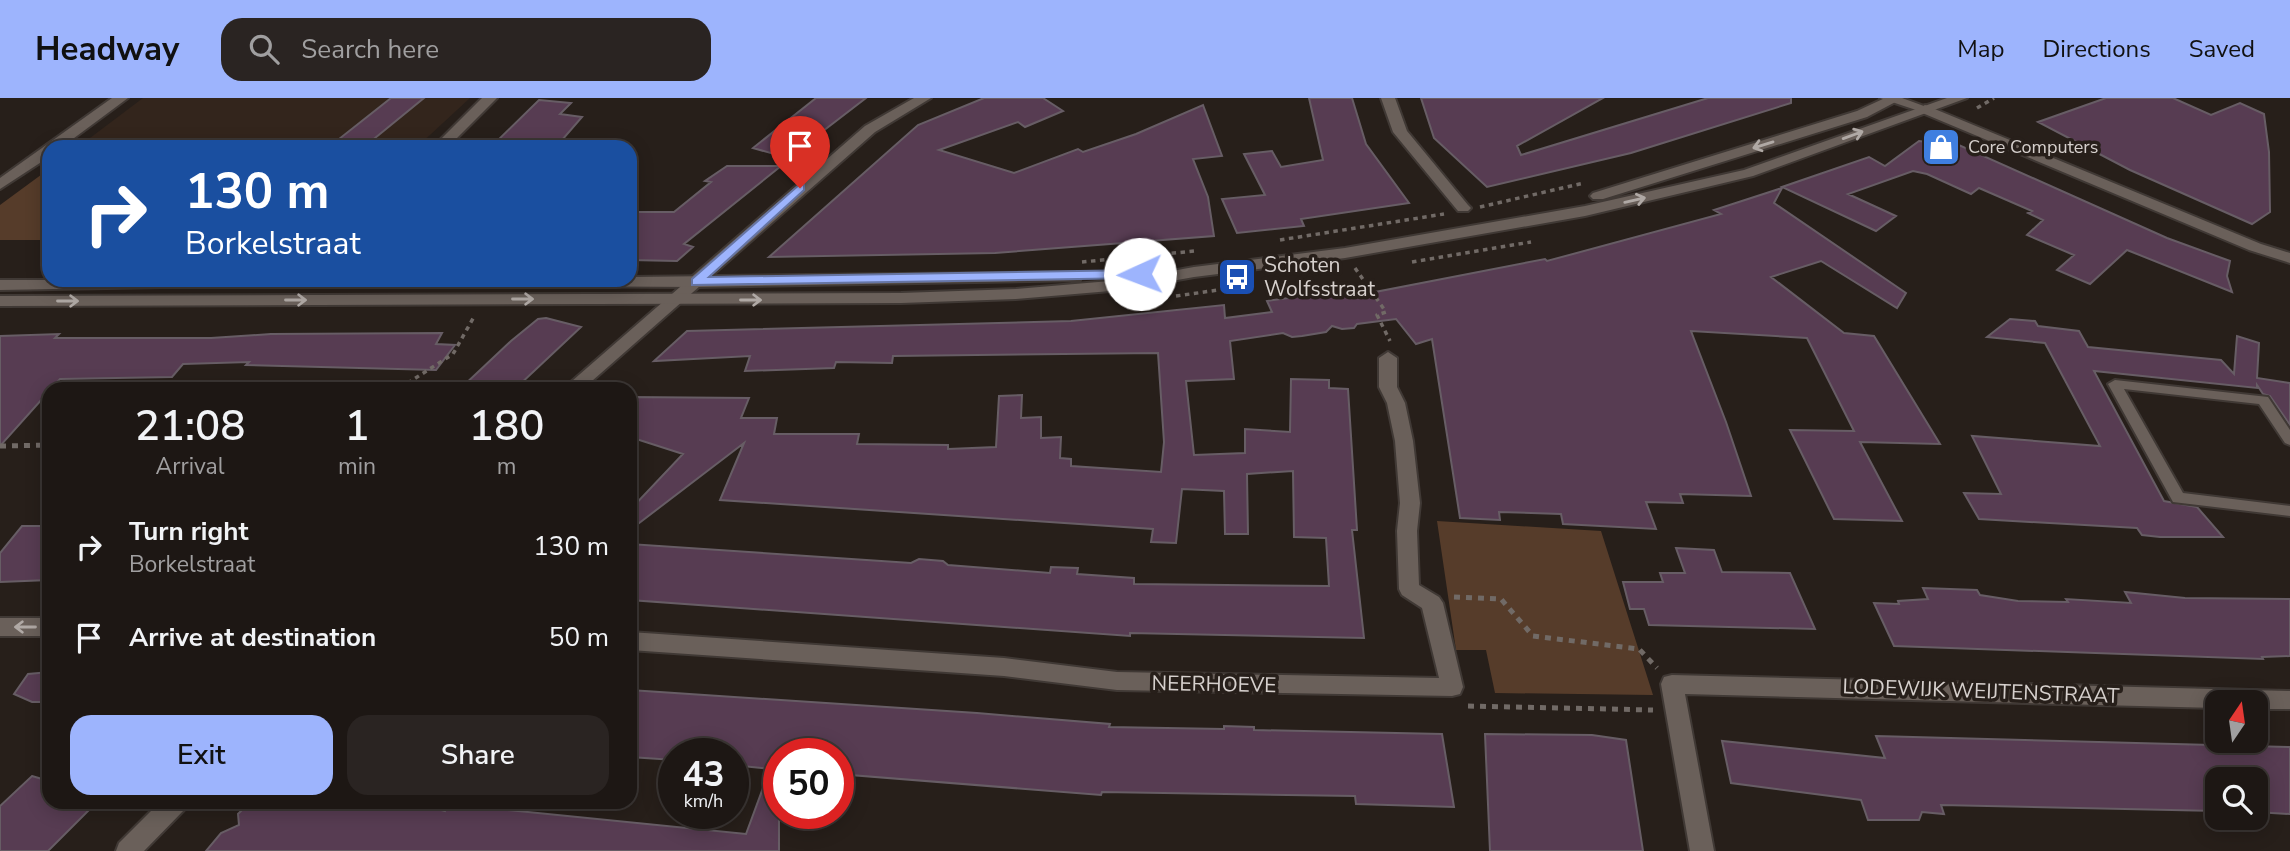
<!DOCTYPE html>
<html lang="en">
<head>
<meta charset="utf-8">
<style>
	body { margin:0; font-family:"Nunito Sans",sans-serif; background:#2a2422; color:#f1f3f6; height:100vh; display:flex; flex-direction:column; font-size:26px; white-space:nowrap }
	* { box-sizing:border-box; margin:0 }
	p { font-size:23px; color:#a09fa0 }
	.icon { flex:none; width:38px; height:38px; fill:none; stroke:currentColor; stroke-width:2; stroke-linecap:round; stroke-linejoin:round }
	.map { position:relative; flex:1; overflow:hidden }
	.panel { position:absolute; left:42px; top:284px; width:595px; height:427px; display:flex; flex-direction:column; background:#1d1714; border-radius:21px; box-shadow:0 4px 18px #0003,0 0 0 2px #3b3634 }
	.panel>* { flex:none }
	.guide { position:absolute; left:42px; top:42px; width:595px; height:147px; border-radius:21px; box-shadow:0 4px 18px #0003,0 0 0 2px #3b3634; background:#1a4fa0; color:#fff; overflow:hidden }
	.needle { width:46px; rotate:13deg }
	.buttons { position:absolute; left:2205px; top:592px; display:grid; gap:14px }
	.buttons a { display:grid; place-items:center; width:63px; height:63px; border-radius:14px; background:#1d1714; box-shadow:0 4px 18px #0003,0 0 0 2px #3b3634; font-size:35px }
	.speed { position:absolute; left:658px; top:640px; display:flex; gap:14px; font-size:35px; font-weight:700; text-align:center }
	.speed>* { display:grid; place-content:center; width:91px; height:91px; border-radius:50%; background:#1d1714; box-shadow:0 4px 18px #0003,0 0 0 2px #3b3634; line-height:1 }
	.speed small { font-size:18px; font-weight:400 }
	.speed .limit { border:10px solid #d22; background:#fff; color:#111 }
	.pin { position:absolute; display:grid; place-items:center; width:60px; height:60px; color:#fff; margin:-72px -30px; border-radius:50% 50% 50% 0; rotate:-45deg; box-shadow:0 0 7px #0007 }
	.pin .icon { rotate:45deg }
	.me { position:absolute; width:77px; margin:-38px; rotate:268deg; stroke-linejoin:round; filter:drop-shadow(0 0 5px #0008) }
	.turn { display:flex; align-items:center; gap:24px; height:147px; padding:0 28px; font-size:32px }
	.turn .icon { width:91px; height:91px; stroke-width:2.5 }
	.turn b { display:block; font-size:49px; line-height:60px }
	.eta { display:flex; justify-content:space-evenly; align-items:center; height:119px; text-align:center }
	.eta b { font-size:42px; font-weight:600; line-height:49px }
	.cta { display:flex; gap:14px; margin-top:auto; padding:14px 28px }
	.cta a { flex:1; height:80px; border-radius:21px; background:#9db4fd; color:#111; font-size:28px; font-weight:600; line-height:80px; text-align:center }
	.cta a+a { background:#2a2422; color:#f1f3f6 }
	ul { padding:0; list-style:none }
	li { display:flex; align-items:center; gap:21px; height:91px; padding:0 28px }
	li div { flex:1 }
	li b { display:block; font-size:26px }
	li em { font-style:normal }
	header { display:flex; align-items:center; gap:42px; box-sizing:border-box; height:98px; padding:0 35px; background:#9db4fd; color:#111 }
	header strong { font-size:33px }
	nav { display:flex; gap:38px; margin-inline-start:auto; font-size:24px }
	.search { width:490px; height:63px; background:#2a2422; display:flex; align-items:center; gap:18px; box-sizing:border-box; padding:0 24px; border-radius:21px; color:#a09fa0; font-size:26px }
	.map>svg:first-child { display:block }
	.built { fill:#33251c }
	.green { fill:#563c2a }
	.building { fill:#573c52; stroke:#675d65; stroke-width:2 }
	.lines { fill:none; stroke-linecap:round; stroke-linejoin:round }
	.service-casing { stroke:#403935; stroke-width:4 }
	.minor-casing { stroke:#403935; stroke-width:4 }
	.tertiary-casing { stroke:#403935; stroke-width:4 }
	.secondary-casing { stroke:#403935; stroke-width:4 }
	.path-far1 { stroke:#716a66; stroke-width:3.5; stroke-dasharray:4.5 4.5; stroke-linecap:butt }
	.path { stroke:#716a66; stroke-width:5; stroke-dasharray:6 6; stroke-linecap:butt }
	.service { fill:#6a605a; fill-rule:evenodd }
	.minor { fill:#6a605a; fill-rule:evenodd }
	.tertiary { fill:#6a605a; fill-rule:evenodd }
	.secondary { fill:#6a605a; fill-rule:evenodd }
	.oneway { stroke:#b0a9a5 }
	.route { fill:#9db4fd; stroke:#6675a4; stroke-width:2 }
	.labels { text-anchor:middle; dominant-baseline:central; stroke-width:7; stroke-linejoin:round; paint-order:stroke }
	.far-poi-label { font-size:18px; fill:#d6d0cd; stroke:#271f1a; text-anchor:start }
	.poi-label { font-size:21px; fill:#d6d0cd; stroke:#271f1a; text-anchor:start }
	.street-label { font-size:21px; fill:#d6d0cd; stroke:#271f1a }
</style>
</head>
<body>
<header>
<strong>Headway</strong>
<div class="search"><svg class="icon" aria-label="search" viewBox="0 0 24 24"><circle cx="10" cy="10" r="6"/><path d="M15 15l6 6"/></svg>Search here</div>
<nav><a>Map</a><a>Directions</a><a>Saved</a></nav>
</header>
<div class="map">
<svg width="2290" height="753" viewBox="0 0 2290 753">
	<rect width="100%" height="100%" fill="#271f1a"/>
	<!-- built -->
	<path class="built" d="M143,0h327l-53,49h-339z"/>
	<!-- green -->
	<path class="green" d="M49,71v71h-49v-35z
		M1437,423l164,10 52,164 -158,-2 -9,-43h-30z"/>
	<!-- building -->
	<path class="building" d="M391,0h33l-60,49 -30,-4z
		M816,0h50l-78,60 -35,-10z
		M984,0h59l20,13 -38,16 -7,-5 -79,28 75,23 64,-24 5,3 53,-18 67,-29 19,51 -29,3 15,38 6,39 -219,17 -226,4 149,-132z
		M1309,0h43l14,46 43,59 -108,16 3,7 -67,7 -15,-34 43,-4 -21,-41 28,-3 9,16 42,-7z
		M1421,0h182l-86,48 4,9 187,-57h83v5l-160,50 -144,34 -53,-49z
		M2106,0h67l38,17 29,-12 24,11 5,38 1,60 -18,12 -122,-54 -92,-48z
		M539,2l32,3 -11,11 22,3 -26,30h-65z
		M1919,43l22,3 9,-3 217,97 63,23 -3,15 5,16 -105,-42 -37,34 -33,-14 17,-15 -47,-20 16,-15 -15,-7 4,-2 -53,-23 -8,6 -44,-20 -14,-3 -65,23 48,22 -20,15 -94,-44 87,-30 16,9z
		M727,68h54l-97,78 9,3 -16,14 -47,-1v-48h44l37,-30 -6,-1z
		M1782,90l-8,15 132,90 -9,15 -76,-47 -50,16 73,56 30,3 66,108 -80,-2 42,79 -68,-2 -44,-89 64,1 -47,-93 -116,-7 35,91 25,74 -71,-2 3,9 -37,-1 10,27 -93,-5 -2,-10 -62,-2 1,8 -40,-2 -28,-179 -16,5 -20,-25 -39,5 -3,4 -12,1 -10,-3 -6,6 -24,4 -10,1 -9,-4 -53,8 4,38 -48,2 8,74 51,-2v-24l45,3 1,-53 38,1v8l19,1 9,141h-5l12,108 -234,-5v3l-500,-36v-56l281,19 8,-4 24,2 5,4 102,8 1,-6 27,1 -1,6 57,4v6l195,2 -3,-48 -32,-1 -1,-66 -46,3 1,60h-23l-1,-43 -42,-2 -6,54 -25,-1 2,-13 -433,-29 24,-57 -114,87v-20l53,-56 -53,-17v-40l119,1 -8,20h36l-3,16h85l-2,10 91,1v4l48,-2 3,-51 23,-1 -1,23 20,-1v21l20,-1 -1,21 11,1v7l90,6 3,-30 -6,-89 -265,3 -1,7 -56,-1 -2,6 -89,3 5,-15 -96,5 33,-30 384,-10 153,-16 1,13 47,-6 -5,-11 79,-11 3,7 196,-38 2,2 174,-47 -7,-4z
		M546,220l35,9 -65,61h-55l50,-47 27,-22z
		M2010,221l25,2 3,5 41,5 9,16 133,13 13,14 3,-38 22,7 -2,35 33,5v42l-20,-29 -7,-2 -6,-9v3l-163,-17 70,130 33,6 26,30h-63l-18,-2 -5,-7 -158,-9 -15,-26 37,1 -29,-58 128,10 -55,-103 -58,-6z
		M442,235l-6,11 19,1 -19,25 -190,-5 3,-3 -66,2 -11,13 -112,2 -60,67v-110l59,-2 -4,4h156l60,-4z
		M22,428h27v54l-49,2v-29z
		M1676,450l38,2 8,22 68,1 25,56 -166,-4 -5,-16h-14l-7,-27h40l-3,-9h25z
		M1923,490l54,2 3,5 38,6 50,1 -2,-3 65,4 -6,-11 60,6 105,1v57l-28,1 1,2 -369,-13 -20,-43 25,1 -1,-3 30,-2z
		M49,574v30h-17l-18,-8 14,-20z
		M630,592l347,23 133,11 -1,3 115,2v-3l30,1v3l188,4 12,73 -98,-3 -1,-8 -253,-4 -1,3 -263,-21v-20h-59v97h-573l15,-18 18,-8 -1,-11 12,-12h162l33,9 3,-7 20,-2 -1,4 279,28 24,-65 -37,-4v-11h-59v6l-44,-3z
		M1485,636l107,1 34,5 17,111h-153z
		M1876,638l414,11v67l-34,-2v-33h-39v32l-276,-6 3,9 -22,-2 -3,8h-51l-7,-20 -130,-17 -9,-42 163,17z
		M32,678l17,5v21h48l-49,49h-48v-45z"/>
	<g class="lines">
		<defs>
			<path id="service" d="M2115,282l153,17 22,33v15l-5,-2 -26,-39 -135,-15 59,104 107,13v10l-117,-14 -65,-118z"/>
			<path id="minor" d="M112,0h16l-66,49h-13v10l-49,32v-11z
				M482,0h15l-49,49h-15z
				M1381,0h14l12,33 61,74 3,3 -3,3h-10l-65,-79z
				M1925,7l336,139 29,9v10l-41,-13 -329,-138 -2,-3z
				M1388,254l9,6v29l8,16 8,38 7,62 -3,28 2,54 20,12 4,6 20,84 -3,7 -8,2 -335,-6 -113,-14 -374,-26v-18l374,26 113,14 322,6 -17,-70 -20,-13 -3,-6 -2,-58 3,-28 -5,-62 -8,-38 -8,-16v-29z
				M0,520h49v18h-49z
				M1672,577l618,16v18h-34v-7h-39v6l-532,-14 29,157h-24l-29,-167 3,-7z"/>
			<path id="tertiary" d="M914,0h17l-56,34 -291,256h-20l301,-262z
				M1880,0h22l30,11 -7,4z
				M160,704h27l-3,8 -40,41h-28l3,-8z"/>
			<path id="secondary" d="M1885,0h18l-36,19 -264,82h-10l-3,-3 3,-3 264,-82z
				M1947,0h20l-214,78 -168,40 -240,42 -151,19 -72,13 -106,9 -115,4 -901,3v-10l901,-3 115,-4 106,-9 72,-13 151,-19 240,-42 159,-36z
				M1074,174l8,5 -2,3 -384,7 -331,-2 -8,-5h273v-3z
				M0,182h280l-8,5 -272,5z"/>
		</defs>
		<!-- service casing -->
		<use href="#service" class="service-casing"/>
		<!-- minor casing -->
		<use href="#minor" class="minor-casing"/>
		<!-- tertiary casing -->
		<use href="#tertiary" class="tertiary-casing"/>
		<!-- secondary casing -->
		<use href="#secondary" class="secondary-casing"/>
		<!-- path-far1 -->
		<path class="path-far1" d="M1977,10l17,-10
			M1480,109l104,-24
			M1280,142l164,-26
			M1082,164l113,-11
			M1412,164l119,-20
			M1355,170l31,44 -9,3 13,26
			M1176,198l78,-11
			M400,290l53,-34 22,-39"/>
		<!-- path -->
		<path class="path" d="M0,348l49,-1
			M1454,499l47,2 32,37 106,13 18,19
			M1468,608l185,4"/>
		<!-- service -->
		<use href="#service" class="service"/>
		<!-- minor -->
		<use href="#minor" class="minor"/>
		<!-- tertiary -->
		<use href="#tertiary" class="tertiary"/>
		<!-- secondary -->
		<use href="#secondary" class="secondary"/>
	</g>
	<!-- one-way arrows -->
	<defs><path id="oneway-shaft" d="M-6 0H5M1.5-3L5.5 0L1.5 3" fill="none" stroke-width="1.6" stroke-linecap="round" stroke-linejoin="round" transform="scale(1.75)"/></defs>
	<g class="oneway">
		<use href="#oneway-shaft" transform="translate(1853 37) rotate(-20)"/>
		<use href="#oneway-shaft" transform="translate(1763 47) rotate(163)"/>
		<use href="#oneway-shaft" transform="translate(1635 102) rotate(-13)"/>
		<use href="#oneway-shaft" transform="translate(523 201)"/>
		<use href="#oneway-shaft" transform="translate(296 202)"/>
		<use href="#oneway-shaft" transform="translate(751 202)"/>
		<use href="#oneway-shaft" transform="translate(68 203)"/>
		<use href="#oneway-shaft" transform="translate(25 529) rotate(180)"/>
	</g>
	<!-- route -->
	<path class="route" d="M800,86l4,1v5l-95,87 431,-7 7,4 -7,4 -448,7v-6z"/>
	<!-- icons -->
	<defs>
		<symbol id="shop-square" viewBox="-11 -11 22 22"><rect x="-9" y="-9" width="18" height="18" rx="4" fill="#3f7fe0" stroke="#271f1a"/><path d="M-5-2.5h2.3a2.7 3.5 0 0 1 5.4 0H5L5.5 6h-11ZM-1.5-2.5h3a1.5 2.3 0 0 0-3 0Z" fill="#fff"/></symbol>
		<symbol id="bus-square" viewBox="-11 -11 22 22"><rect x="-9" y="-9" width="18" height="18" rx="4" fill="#1a4fb4" stroke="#271f1a"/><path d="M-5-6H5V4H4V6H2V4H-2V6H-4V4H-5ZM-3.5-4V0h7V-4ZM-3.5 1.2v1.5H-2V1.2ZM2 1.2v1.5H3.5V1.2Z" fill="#fff"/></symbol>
	</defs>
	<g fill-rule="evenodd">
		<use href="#shop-square" x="1919" y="27" width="44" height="44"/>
		<use href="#bus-square" x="1215" y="157" width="44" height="44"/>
	</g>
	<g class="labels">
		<!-- far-poi labels -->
		<g class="far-poi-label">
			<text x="1968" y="49">Core Computers</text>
		</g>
		<!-- poi labels -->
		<g class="poi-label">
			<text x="1264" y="167">Schoten<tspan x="1264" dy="24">Wolfsstraat</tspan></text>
		</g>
		<!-- street labels -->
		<g class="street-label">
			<text transform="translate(1214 586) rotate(1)">NEERHOEVE</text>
			<text transform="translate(1981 593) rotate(2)">LODEWIJK WEIJTENSTRAAT</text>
		</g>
	</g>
</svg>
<div class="buttons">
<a><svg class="needle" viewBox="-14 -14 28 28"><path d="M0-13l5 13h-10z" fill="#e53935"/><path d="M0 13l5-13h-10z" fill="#a09fa0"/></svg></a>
<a><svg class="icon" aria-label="search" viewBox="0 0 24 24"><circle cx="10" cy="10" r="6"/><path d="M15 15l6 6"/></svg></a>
</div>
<div class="speed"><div>43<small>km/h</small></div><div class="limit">50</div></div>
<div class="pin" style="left:800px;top:90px;background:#d93025"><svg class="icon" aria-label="arrive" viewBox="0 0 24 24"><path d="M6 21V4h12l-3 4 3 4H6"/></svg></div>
<svg class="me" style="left:1140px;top:176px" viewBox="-20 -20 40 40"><circle r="19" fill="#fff"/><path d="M0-13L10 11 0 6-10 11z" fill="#9db4fd"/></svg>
<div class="guide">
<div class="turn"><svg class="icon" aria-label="right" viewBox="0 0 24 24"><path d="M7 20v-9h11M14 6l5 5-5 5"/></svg><div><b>130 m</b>Borkelstraat</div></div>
</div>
<section class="panel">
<div class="eta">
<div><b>21:08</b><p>Arrival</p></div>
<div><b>1</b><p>min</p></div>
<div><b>180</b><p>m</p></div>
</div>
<ul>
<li><svg class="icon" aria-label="right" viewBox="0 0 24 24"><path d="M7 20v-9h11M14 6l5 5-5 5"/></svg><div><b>Turn right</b><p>Borkelstraat</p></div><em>130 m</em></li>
<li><svg class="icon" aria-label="arrive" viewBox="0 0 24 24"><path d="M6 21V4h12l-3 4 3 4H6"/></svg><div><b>Arrive at destination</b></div><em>50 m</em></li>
</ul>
<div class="cta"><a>Exit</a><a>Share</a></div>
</section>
</div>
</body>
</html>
